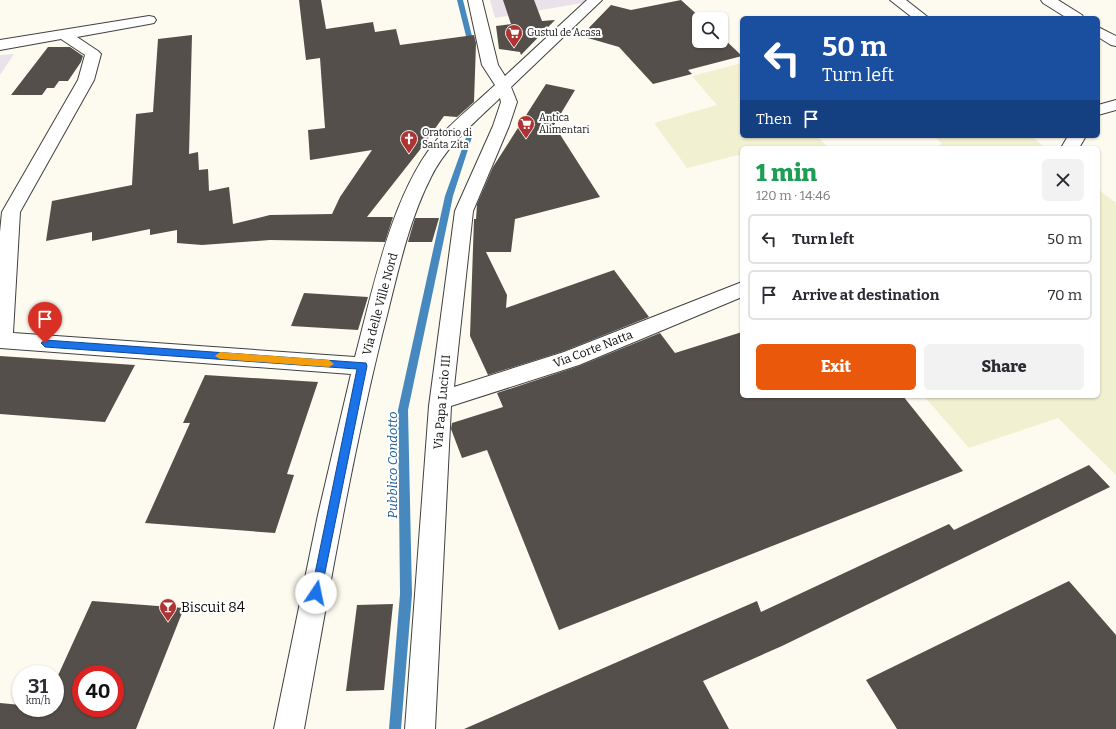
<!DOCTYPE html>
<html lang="en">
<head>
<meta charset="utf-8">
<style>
	body { margin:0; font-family:Bitter,serif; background:#f2f2f3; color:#2b2b33; height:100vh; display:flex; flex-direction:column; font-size:15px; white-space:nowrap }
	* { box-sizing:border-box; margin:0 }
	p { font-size:13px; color:#7c7c81 }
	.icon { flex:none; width:22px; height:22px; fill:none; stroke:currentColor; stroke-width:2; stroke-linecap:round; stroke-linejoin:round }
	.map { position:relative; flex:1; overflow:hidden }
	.side { position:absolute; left:740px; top:146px; width:360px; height:252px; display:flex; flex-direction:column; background:#fff; border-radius:6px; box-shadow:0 1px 3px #0004 }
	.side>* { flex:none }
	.top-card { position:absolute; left:740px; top:16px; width:360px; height:122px; border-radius:6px; box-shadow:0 1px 3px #0004; background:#1a4fa0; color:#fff; overflow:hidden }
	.fabs { position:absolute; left:692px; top:12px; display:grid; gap:8px }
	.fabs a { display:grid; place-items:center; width:36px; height:36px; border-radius:6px; background:#fff; box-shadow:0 1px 3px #0004; font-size:20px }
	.speed { position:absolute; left:12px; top:665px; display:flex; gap:8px; font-size:20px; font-weight:700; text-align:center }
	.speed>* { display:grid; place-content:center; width:52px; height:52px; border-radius:50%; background:#fff; box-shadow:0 1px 3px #0004; line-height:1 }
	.speed small { font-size:10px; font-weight:400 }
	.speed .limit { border:6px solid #d22; background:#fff; color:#111 }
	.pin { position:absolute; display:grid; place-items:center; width:34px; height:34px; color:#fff; margin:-41px -17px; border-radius:50% 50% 50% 0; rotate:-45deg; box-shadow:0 0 4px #0007 }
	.pin .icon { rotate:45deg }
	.me { position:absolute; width:44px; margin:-22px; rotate:11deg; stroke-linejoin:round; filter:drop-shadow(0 0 3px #0008) }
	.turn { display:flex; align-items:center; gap:14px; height:84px; padding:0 16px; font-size:18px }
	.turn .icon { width:52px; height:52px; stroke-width:2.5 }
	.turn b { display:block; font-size:28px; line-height:34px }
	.then { display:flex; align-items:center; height:38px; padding:0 16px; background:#0003; gap:8px; font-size:15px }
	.round { display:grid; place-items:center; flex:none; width:42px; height:42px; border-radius:6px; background:#f2f2f3 }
	.head { display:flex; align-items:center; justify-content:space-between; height:68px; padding:0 16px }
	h1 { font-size:24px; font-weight:800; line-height:30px; color:#1e9e55 }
	.primary-button { display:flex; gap:8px; margin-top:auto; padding:8px 16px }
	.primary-button a { flex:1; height:46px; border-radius:6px; background:#ea580c; color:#fff; font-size:16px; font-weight:800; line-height:46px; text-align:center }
	.primary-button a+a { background:#f2f2f3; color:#2b2b33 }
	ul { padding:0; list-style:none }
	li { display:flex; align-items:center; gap:12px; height:50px; margin:0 8px 6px; padding:0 8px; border:2px solid #e1e1e2; border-radius:6px }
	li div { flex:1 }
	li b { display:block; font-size:15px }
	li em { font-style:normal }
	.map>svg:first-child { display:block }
	.industrial { fill:#eae2eb }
	.farmland { fill:#f1f0d1 }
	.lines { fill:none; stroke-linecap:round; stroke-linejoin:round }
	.stream { fill:#4789bf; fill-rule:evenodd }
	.building { fill:#544f4a; fill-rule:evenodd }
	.minor-casing { stroke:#404040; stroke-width:2 }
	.minor { fill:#fff; fill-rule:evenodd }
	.route { fill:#1a73e8; stroke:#114b97 }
	.slow { fill:#f59e0b }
	.labels { text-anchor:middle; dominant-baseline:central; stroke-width:4; stroke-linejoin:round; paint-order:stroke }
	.far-poi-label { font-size:10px; fill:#0d0d0d; stroke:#fff; text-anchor:start }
	.street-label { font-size:12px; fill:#0d0d0d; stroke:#fff }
	.water-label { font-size:13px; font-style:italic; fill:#235c92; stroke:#fff }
	.near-poi-label { font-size:14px; fill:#0d0d0d; stroke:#fff; text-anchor:start }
</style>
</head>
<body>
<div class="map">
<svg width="1116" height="729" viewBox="0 0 1116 729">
	<rect width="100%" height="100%" fill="#fdfbef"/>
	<!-- industrial -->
	<path class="industrial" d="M490,0h99l-1,2 -93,16z
		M14,54l-14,21v-20z"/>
	<!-- farmland -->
	<path class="farmland" d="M742,63v73h75l12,12h-87v6l-55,14 -33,-45 63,-18 -25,-29z
		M934,136h97l15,12h-113l9,-4z
		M1098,189l18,14v272l-58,-57 -89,30 -45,-52h174z"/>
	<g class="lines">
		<!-- stream -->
		<path class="stream" d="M457,0h6l9,36 -1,1 -5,-1z
			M467,135h4l1,2 -19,59 -45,214 4,184 -11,135h-12l11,-135 -2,-184 47,-214z"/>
	</g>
	<!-- building -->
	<path class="building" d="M299,0h22l5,29 47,-7 2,10 21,-3 4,16 74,-10 2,8 -2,59 -17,15 -13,-1 -25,35 -52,66h26l-8,25 -115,-2 -68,5 -25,-2v-13l-27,5v-6l-58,12v-9l-46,9 6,-40 80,-16 4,-71 17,-2 5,-73 34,-4 -3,119 9,-2 1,18 9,-1 1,22 20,-4 4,37 37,-9 62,-1 8,-17 32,-47 -62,10 -2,-30 17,-2 -5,-70 -14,2z
		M503,0h31l8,21 13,-1 -34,35 -1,-3 -21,-3 -3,-23 15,-2z
		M681,0l21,19h-3v22h22v-5l21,20 -54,14 4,4 -39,10 -34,-37 -38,-11 30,-31 20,5z
		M48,47h22l13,9 -2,6 -13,19h-9l-5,7h-7l-5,7h-31z
		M546,84l29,6 -21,35 46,72 -85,22 -4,33h-25l21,43 -1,13 108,-38 35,47 -85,34 -76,24 -18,-39 4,-117h2l1,-15 16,-37z
		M415,218h24l-7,24h-24z
		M304,293l64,4 -10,33 -67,-4z
		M742,332v64h161l60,75 -404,159 -72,-180 -25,8 -11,-29 1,-6 51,-16 -6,-14 82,-27 81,-33 15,20z
		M0,356l135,9 -30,57 -105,-8z
		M205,375l113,7 -31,92 7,1 -19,58 -130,-10 45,-100h-7z
		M1089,465l21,22 -328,159 -79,35 26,48h-265l293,-128 4,11 188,-88 5,6z
		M1069,581l47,54v94h-219l-31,-49z
		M92,601l92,7 -48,121h-136v-26l21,2v3l34,1v-27zM81,674h34v34h-34z
		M393,604l-9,86 -38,1 11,-86z"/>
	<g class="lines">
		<defs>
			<path id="minor" d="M468,0h14l16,65 7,11 82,-76h15l-91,87 6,15 -8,24 -36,85 -19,176 110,-35 178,-70v15l-163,68 -128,41 -16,323h-30l24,-323 26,-195 38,-85 8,-24 -1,-4c-26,25 -53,47 -69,79 -25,49 -35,105 -49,158 -32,130 -54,262 -78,394h-30l44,-214 33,-141 -351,-26v-116l2,-20 76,-132 7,-25 -24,-16 -61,11v-10l149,-24 5,1 2,3 -2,3 -5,1 -72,13 21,14 3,3 -7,26 -74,132 -7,121 342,24c18,-68 38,-170 86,-222 17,-18 36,-33 54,-50l-13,-20z
				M890,0h16l23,18h-16z
				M1041,0h17l24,15 2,3h-17l-24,-15z
				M1098,27l18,9v10l-5,-1 -13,-8z
				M1116,100v10l-18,5v-10z
				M1068,136h18l-7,12h-18z"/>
		</defs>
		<!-- minor casing -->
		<use href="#minor" class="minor-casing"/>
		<!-- minor -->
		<use href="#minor" class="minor"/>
	</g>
	<!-- route -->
	<path class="route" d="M45,340l321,23 1,3 -47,231 -4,1 -4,-1 -1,-4 46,-224 -312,-22 -4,-4z"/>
	<!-- slow -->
	<path class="slow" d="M220,352l109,8 5,4 -5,3 -109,-8 -5,-3z"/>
	<!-- icons -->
	<defs>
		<symbol id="supermarket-pin" viewBox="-11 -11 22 30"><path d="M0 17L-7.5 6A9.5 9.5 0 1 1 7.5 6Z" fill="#ae3433" stroke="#fff"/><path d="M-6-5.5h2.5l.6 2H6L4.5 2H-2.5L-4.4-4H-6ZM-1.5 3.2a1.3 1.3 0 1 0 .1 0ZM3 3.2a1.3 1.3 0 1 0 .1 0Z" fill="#fff"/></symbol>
		<symbol id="church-pin" viewBox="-11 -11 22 30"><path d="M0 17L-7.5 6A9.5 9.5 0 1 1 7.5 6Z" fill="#ae3433" stroke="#fff"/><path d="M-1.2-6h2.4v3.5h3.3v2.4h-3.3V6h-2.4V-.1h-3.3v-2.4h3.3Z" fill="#fff"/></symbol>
		<symbol id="bar-pin" viewBox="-11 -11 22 30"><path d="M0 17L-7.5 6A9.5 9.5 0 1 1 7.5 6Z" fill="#ae3433" stroke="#fff"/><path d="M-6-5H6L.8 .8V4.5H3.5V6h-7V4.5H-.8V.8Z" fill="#fff"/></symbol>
	</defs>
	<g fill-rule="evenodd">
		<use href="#supermarket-pin" x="504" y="23" width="20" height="27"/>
		<use href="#supermarket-pin" x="516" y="114" width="20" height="27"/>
		<use href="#church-pin" x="399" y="129" width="20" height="27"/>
		<use href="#bar-pin" x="158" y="597" width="20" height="27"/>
	</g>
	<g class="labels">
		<!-- far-poi labels -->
		<g class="far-poi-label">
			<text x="527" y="33">Gustul de Acasa</text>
			<text x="539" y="118">Antica<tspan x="539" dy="12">Alimentari</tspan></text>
			<text x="422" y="133">Oratorio di<tspan x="422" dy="12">Santa Zita</tspan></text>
		</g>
		<!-- street labels -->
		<g class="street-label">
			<text transform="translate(380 304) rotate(-75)">Via delle Ville Nord</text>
			<text transform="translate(593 349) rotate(-21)">Via Corte Natta</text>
			<text transform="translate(442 402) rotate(-85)">Via Papa Lucio III</text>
		</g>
		<!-- water labels -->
		<g class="water-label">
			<text transform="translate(392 465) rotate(-90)">Pubblico Condotto</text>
		</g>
		<!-- near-poi labels -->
		<g class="near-poi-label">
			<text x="181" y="607">Biscuit 84</text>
		</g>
	</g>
</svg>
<div class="fabs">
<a><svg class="icon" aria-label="search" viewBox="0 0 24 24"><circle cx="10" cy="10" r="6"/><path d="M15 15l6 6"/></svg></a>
</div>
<div class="speed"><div>31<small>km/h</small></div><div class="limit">40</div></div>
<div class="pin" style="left:45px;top:343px;background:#d93025"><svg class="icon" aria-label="arrive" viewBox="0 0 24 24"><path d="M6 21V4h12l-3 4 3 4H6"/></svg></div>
<svg class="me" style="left:316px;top:593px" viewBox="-20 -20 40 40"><circle r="19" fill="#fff"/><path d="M0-13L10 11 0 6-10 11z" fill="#1a73e8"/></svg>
<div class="top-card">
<div class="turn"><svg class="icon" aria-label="left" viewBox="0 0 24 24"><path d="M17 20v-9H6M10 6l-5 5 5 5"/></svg><div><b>50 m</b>Turn left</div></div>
<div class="then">Then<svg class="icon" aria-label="arrive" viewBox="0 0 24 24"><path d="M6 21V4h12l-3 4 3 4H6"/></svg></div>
</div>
<section class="side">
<div class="head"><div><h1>1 min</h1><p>120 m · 14:46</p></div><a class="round"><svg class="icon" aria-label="close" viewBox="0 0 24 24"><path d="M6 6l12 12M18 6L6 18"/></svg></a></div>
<ul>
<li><svg class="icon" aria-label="left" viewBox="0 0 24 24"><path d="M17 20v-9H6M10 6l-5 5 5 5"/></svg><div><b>Turn left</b></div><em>50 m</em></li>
<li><svg class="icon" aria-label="arrive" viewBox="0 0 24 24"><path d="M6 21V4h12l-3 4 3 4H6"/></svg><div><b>Arrive at destination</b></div><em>70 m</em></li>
</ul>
<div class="primary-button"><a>Exit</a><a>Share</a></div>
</section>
</div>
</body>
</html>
